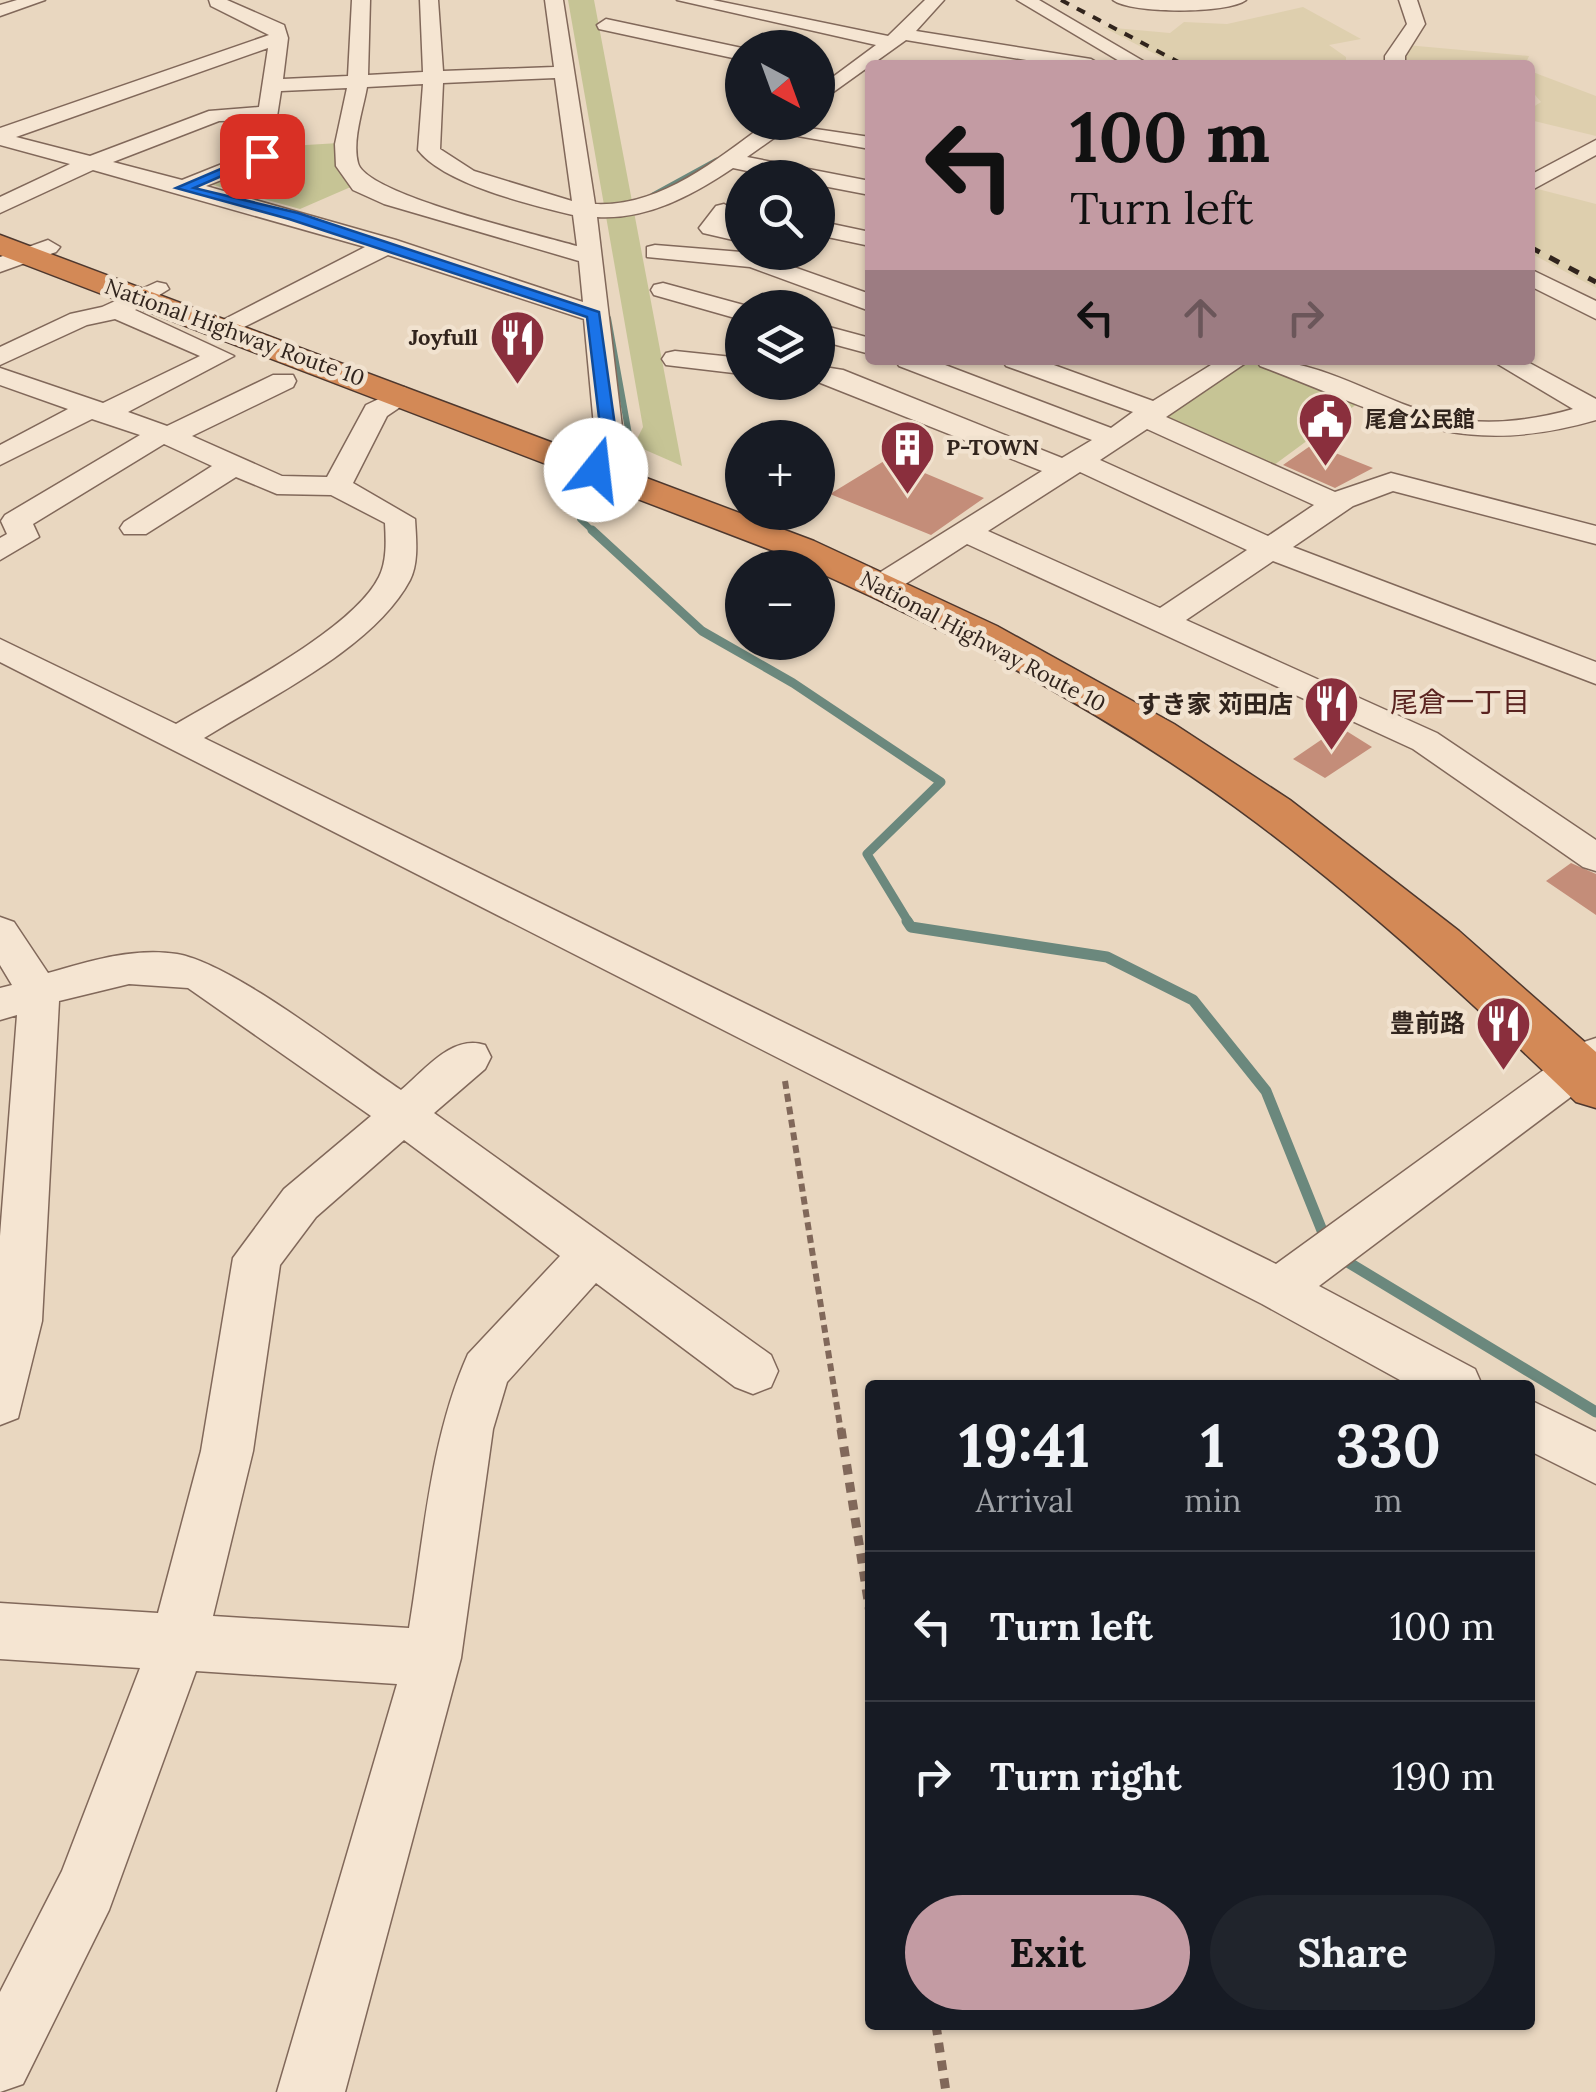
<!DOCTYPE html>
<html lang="en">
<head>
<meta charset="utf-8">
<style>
	body { margin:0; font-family:Lora,"Noto Sans JP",serif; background:#20242c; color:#f1f3f6; height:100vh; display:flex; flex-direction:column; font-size:38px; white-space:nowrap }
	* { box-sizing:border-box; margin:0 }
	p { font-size:32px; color:#9ea1a6 }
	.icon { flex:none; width:55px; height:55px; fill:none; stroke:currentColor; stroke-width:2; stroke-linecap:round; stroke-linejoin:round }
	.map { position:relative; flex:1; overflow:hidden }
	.side { position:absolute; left:865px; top:1380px; width:670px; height:650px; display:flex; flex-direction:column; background:#171b24; border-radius:10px; box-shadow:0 2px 8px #0004 }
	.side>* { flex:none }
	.top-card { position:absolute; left:865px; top:60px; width:670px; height:305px; border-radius:10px; box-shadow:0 2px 8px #0004; background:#c39ba3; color:#111; overflow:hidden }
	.needle { width:65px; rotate:139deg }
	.tools { position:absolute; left:725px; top:30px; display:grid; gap:20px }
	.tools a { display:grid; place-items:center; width:110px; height:110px; border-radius:50%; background:#171b24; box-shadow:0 2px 8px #0004; font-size:50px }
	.pin { position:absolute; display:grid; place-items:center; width:85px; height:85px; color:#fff; margin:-42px; border-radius:20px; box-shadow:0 5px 15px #0006 }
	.me { position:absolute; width:110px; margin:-55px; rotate:16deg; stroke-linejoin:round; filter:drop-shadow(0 0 8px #0008) }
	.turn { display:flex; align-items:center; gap:35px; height:210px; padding:0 40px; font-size:45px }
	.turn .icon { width:130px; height:130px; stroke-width:2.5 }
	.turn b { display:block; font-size:70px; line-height:85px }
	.lanes { display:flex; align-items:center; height:95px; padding:0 40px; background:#0003; justify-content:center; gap:50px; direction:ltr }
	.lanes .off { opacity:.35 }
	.eta { display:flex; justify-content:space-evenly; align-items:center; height:170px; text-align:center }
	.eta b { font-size:60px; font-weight:700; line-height:70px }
	.cta { display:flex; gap:20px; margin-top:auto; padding:20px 40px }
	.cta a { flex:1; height:115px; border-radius:60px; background:#c39ba3; color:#111; font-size:40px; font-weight:700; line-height:115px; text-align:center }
	.cta a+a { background:#20242c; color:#f1f3f6 }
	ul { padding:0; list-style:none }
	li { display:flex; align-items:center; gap:30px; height:150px; padding:0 40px; border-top:2px solid #363941 }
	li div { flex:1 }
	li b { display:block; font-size:38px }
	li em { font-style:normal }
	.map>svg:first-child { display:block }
	.farmland { fill:#decfae }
	.green { fill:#c6c495 }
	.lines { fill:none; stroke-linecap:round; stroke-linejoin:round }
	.stream-far3 { stroke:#6b887d; stroke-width:5 }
	.stream-far2 { stroke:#6b887d; stroke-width:6 }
	.stream-far1 { stroke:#6b887d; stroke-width:9 }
	.stream { stroke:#6b887d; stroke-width:11 }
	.building { fill:#c48d79 }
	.minor-casing { stroke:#81685a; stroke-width:3 }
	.highway-casing { stroke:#4e382e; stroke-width:3 }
	.path-far1 { stroke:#81685a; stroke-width:6; stroke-dasharray:8 5; stroke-linecap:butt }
	.path { stroke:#81685a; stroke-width:9; stroke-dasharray:10 8; stroke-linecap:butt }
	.minor { fill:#f5e5d2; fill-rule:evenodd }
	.highway { fill:#d38956; fill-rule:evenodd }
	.rail-far1 { stroke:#31241d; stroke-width:4; stroke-dasharray:9 9; stroke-linecap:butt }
	.rail { stroke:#31241d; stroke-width:5; stroke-dasharray:11 11; stroke-linecap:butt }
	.route { fill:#1a73e8; stroke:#114b97; stroke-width:2.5 }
	.labels { text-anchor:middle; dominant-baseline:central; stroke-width:9; stroke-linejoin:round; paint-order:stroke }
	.far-street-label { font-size:22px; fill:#31241d; stroke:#f1e2cf }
	.far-poi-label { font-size:22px; font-weight:bold; fill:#31241d; stroke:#f1e2cf; text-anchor:start }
	.poi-label { font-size:25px; font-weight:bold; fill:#31241d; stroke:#f1e2cf; text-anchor:end }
	.neighbourhood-label { font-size:28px; fill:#5a2320; stroke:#f1e2cf }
</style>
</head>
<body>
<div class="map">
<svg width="1596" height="2092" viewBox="0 0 1596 2092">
	<rect width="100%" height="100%" fill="#e9d7c0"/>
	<!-- farmland -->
	<path class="farmland" d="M1303,7l58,32 -32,6 17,12v8h-170l-73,-38 67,6 14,-11 43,2z
		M1406,45l123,11 -4,9h-130z
		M1530,71l66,25v40l-66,-16v-11l11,-7 -11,-13z
		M1530,187l66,17v84l-66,-35z"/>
	<!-- green -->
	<path class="green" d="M568,0h26l88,466 -48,-21 9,-18z
		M339,143l14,43 -53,23 -94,-26 66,-26 1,-10z
		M1265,363l96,38 -91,67 -107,-52 81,-52z"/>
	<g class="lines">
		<!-- stream-far3 -->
		<path class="stream-far3" d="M653,195l64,-35"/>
		<!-- stream-far2 -->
		<path class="stream-far2" d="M608,318l22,122
			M594,496l-14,23 15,14"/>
		<!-- stream-far1 -->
		<path class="stream-far1" d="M592,530l110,101 91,52 148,99 -74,72 42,69"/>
		<!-- stream -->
		<path class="stream" d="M907,921l4,6 196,30 86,43 73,91 61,152
			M1341,1258l255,154"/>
	</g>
	<!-- building -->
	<path class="building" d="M1313,444l60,24 -38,20 -52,-23z
		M889,458l95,40 -53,37 -101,-41z
		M1340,727l32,20 -47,31 -32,-19z
		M1571,863l25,11v41l-50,-34z"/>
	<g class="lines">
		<defs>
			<path id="minor" d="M17,0h28l-45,16v-11z
				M209,0h18l57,25 4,13 -5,41 65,-3 4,-76h18l-2,75 55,-3 -3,-72h18l5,71 111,-4 -9,-67h18l32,204c66,3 122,-45 173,-82l102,15v12l-89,-16 -34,24 123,24v14l-52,-10v-7h-37l-48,-10c-40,27 -86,52 -136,49l25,210 -18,22 6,20 -4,6h-20l-10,-27 18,-22 -10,-107 -196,-64 -164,82 -9,-3 -4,-5 4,-5 150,-77 -272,-77 -93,43v-16l70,-33 -70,-19v-17l269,-93 -58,-29zM268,48l-9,59 -50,4 -119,45 -74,-19zM555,78l17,123 -98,-30 -34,-22 3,-66zM423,84l-5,66c26,34 113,55 155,65l4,31c-37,-11 -211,-51 -219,-83 -6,-23 5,-53 9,-76zM347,88l-12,56 1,22 17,24 31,14 195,57 4,41 -187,-62 -190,-54 64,-25 11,-70zM257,120l-5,32 -70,28 -69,-18 106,-41z
				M677,0h36l175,36 37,-36h19l-28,31 175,28 10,6h-45l-150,-25 -88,63v-15l58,-43z
				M1017,0h22l111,65h-24z
				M1113,0h133c-18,14 -115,14 -133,0z
				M1399,0h18l8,24 -20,32v9h-20v-9l22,-32z
				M606,19l136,29v12l-143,-31 -2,-4z
				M1596,140v15l-66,36v-16z
				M724,204l11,7 -9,13 16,4v14l-39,-9 -4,-5 17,-22z
				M818,221l52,11v14l-52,-11z
				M48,240l12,7 -4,5 -56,20v-15z
				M655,245l99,8 116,41v17l-120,-44 -103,-10v-10z
				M1530,269l66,32v18l-66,-33z
				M157,282l9,2 3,5 -34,21 99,46 -106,56 39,14 106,-51h20l3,6 -3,6 -101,49 90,40 45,1 39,-72 38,-18 14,8 -31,21 -34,67 62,36c1,19 4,43 -5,61 -36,68 -142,118 -206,158l1072,526 305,-221 15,-5v40l-277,208 156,83 7,16h-73l-147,-81 -1262,-642v-23l176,85c52,-31 177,-94 203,-147 8,-16 7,-36 6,-54l-54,-28 -54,-1 -41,-17 -90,57h-22l-4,-6 4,-6 88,-56 -48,-22 -131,80 6,13 -39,23v-22l7,-4 -6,-13 4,-6 135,-80 -48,-16 -92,46v-20l68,-36 -68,-24v-17l103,35 97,-47 -85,-37 -28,6 -87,40v-18l70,-33 32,-7z
				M663,283l88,24 1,1h-10v12l-88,-25 -3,-5 3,-5z
				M818,324l52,14v16l-52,-14z
				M675,351l67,7v16l-76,-9 -4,-6 4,-6z
				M895,360h37l179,68 22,-16 -127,-46 -4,-6h38l113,41 66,-41h31l-84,57 169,75 56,-19 205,53v18l-203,-53 -40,15 -60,41 303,115v22l-323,-123 -87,59 251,113 159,107v31l-13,-4 -170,-118 -446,-205 -74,48h-22l-5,-7 5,-7 171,-107 -224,-89v-16l25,4 219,88 30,-18 -193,-74zM1147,429l167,76 -46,31 -168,-76zM1080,472l167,78 -87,58 -172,-77z
				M1256,360c74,0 125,44 193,58 41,8 85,2 124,-9l-82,-49h33l72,39v21c-140,41 -209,-6 -336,-54z
				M0,917l14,5 34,51c41,-12 86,-26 129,-19 57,10 171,101 224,136 24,-20 51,-56 84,-45l6,12 -6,12 -51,44 337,242 7,16 -7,16 -18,7 -18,-7 -139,-104 -89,99 -14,47 -32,229 -116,434h-68l120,-408 -201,-13 -87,239 -86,174 -23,8v-100l62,-121 78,-203 -140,-9v-56l158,10 43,-162 32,-193 51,-69 87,-73 -183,-128 -59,-4 -70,17 -17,320 -24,97 -18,7v-189l17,-221 -17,5v-32l12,-3 -12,-20zM404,1140l156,116 -92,98c-38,85 -44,183 -59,274l-196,-12 40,-165 27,-186 36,-48z
				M1530,1400l66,32v52l-66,-33z"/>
			<path id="highway" d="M0,235l814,306 183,85 177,98 116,76 169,131 137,121v56l-20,-6c-102,-98 -206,-194 -319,-279 -135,-101 -286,-182 -439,-251v-4l-818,-313z"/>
		</defs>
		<!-- minor casing -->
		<use href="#minor" class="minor-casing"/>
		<!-- highway casing -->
		<use href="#highway" class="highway-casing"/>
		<!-- path-far1 -->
		<path class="path-far1" d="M785,1081l56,351"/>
		<!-- path -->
		<path class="path" d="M841,1429l29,184
			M936,2025l10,67"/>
		<!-- minor -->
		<use href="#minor" class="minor"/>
		<!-- highway -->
		<use href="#highway" class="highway"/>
		<!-- rail-far1 -->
		<path class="rail-far1" d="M1061,0l123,65"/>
		<!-- rail -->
		<path class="rail" d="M1530,247l66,35"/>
	</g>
	<!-- route -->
	<path class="route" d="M258,153l10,3 -74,32 104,25 301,99 16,114 -17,23 3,24h-11l-7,-25 17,-22 -13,-109 -298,-98 -113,-31z"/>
	<!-- icons -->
	<defs>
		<symbol id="restaurant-pin" viewBox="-11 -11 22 30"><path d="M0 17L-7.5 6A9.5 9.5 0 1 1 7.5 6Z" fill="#8a2f3d" stroke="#f1e2cf"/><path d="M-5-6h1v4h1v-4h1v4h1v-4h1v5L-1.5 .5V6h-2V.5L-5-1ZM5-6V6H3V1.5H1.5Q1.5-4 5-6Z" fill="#fff"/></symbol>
		<symbol id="civic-pin" viewBox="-11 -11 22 30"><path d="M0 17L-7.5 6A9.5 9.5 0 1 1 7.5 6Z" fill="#8a2f3d" stroke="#f1e2cf"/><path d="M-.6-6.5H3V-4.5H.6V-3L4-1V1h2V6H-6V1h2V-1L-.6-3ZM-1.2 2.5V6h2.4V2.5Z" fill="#fff"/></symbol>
		<symbol id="building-pin" viewBox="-11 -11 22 30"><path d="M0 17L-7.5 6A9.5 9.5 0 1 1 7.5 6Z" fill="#8a2f3d" stroke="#f1e2cf"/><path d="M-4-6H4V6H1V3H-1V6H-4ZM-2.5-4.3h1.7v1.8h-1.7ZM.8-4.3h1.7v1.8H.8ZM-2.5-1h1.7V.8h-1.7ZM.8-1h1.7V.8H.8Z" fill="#fff"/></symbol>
	</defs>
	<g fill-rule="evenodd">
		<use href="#restaurant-pin" x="486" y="306" width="63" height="86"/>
		<use href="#civic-pin" x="1294" y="388" width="63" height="86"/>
		<use href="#building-pin" x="876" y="416" width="63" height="86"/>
		<use href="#restaurant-pin" x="1300" y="672" width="63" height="86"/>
		<use href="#restaurant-pin" x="1472" y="992" width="63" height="86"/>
	</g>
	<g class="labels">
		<!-- far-street labels -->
		<g class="far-street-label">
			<text transform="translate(235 332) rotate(20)">National Highway Route 10</text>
			<text transform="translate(983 641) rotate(28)">National Highway Route 10</text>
		</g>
		<!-- far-poi labels -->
		<g class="far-poi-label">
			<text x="478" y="337" text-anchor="end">Joyfull</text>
			<text x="1365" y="419">尾倉公民館</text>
			<text x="946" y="447">P-TOWN</text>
		</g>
		<!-- poi labels -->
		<g class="poi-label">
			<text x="1293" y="704">すき家 苅田店</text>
			<text x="1465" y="1023">豊前路</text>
		</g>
		<!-- neighbourhood labels -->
		<g class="neighbourhood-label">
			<text x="1460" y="702">尾倉一丁目</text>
		</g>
	</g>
</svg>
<div class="tools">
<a><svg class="needle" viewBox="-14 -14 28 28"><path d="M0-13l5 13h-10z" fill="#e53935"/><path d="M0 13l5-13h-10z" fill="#9ea1a6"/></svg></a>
<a><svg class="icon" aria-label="search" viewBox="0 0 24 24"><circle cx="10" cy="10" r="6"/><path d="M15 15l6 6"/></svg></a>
<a><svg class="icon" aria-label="layers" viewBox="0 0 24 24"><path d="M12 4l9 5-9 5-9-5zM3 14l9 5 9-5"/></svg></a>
<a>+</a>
<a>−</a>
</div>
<div class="pin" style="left:262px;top:156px;background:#d93025"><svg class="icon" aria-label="arrive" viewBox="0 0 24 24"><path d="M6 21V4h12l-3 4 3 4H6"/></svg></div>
<svg class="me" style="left:596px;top:470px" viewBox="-20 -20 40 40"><circle r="19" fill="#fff"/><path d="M0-13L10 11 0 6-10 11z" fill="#1a73e8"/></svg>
<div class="top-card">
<div class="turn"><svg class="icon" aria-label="left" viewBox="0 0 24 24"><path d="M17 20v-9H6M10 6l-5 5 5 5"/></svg><div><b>100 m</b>Turn left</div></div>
<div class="lanes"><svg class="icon" aria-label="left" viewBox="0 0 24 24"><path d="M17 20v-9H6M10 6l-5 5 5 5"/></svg><svg class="icon off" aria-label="ahead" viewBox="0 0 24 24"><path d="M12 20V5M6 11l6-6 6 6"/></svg><svg class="icon off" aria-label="right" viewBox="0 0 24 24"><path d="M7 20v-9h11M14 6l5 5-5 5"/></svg></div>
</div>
<section class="side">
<div class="eta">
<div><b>19:41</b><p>Arrival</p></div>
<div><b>1</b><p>min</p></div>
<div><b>330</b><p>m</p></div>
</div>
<ul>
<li><svg class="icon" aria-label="left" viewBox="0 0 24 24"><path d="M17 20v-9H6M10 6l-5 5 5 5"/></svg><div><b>Turn left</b></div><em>100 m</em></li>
<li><svg class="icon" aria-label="right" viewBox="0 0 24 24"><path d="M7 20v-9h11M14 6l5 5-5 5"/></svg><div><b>Turn right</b></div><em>190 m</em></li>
</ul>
<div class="cta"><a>Exit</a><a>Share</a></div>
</section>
</div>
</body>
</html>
